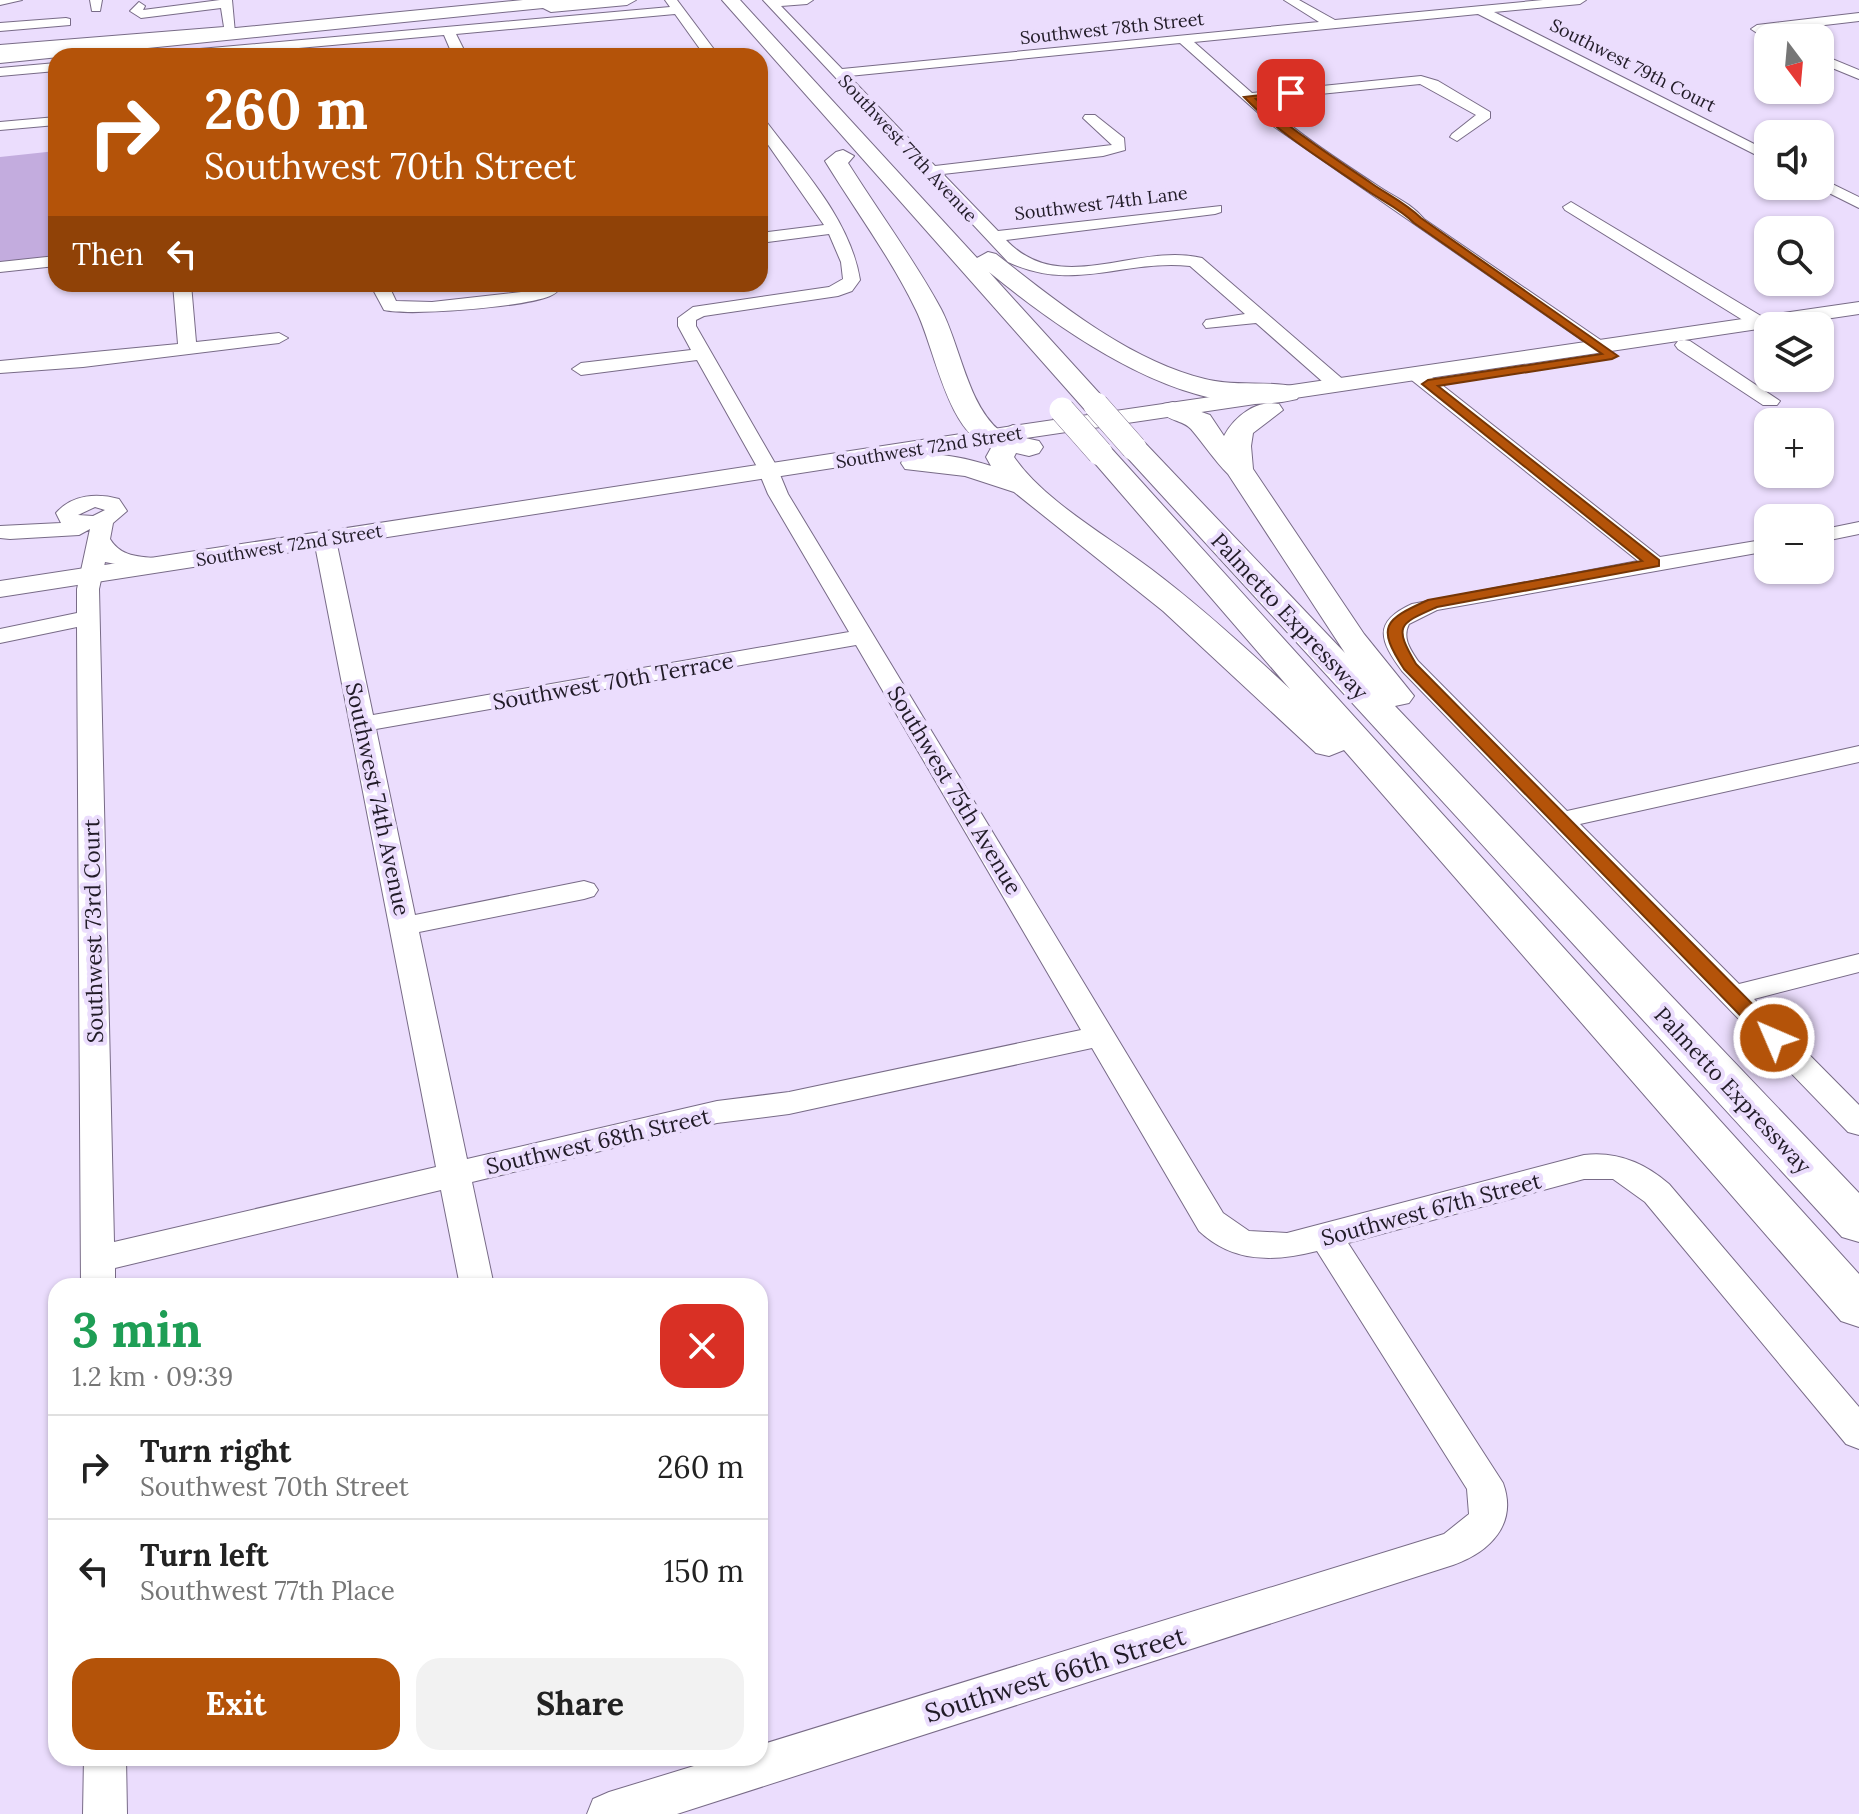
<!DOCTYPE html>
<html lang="en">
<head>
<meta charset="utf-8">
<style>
	body { margin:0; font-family:Lora,serif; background:#f2f2f2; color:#222; height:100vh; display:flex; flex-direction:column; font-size:30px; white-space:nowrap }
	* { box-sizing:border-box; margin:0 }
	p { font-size:26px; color:#767676 }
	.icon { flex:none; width:44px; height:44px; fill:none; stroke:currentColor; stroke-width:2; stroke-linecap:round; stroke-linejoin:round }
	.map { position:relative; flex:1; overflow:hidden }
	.side { position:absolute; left:48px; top:1278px; width:720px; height:488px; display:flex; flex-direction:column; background:#fff; border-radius:24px; box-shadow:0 2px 6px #0004 }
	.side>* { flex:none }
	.hud { position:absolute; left:48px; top:48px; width:720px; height:244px; border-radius:24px; box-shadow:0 2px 6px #0004; background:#b45309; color:#fff; overflow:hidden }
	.needle { width:52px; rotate:164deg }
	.controls { position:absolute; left:1754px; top:24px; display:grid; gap:16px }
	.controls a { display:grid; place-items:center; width:80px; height:80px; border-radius:16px; background:#fff; box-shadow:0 2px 6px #0004; font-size:40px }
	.pin { position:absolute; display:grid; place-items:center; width:68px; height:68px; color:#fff; margin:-34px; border-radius:16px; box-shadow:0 4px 12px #0006 }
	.me { position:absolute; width:88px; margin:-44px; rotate:315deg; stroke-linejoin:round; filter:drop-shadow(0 0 6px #0008) }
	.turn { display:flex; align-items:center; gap:28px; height:168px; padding:0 24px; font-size:36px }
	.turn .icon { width:104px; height:104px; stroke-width:2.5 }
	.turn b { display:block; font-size:56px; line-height:68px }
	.then { display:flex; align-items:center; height:76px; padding:0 24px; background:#0003; gap:16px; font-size:30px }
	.round { display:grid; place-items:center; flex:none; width:84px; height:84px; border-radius:24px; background:#f2f2f2 }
	.head { display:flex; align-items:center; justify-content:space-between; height:136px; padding:0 24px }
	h1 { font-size:48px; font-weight:700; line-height:60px; color:#1e9e55 }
	.primary-button { display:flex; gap:16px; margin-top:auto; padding:16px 24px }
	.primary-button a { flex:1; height:92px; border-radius:24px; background:#b45309; color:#fff; font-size:32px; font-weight:700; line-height:92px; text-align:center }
	.primary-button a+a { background:#f2f2f2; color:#222 }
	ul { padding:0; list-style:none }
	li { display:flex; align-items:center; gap:24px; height:104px; padding:0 24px; border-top:2px solid #e0e0e0 }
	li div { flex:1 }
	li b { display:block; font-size:30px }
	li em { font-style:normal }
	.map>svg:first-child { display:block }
	.green { fill:#c3acde }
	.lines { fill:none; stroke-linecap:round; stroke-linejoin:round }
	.minor-casing { stroke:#786b87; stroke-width:2 }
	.major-casing { stroke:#786b87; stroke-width:2 }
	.highway-casing { stroke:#786b87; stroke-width:2 }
	.minor { fill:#fff; fill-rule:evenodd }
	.major { fill:#fff; fill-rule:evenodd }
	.highway { fill:#fff; fill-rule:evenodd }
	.highway-bridge-casing { stroke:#786b87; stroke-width:26; stroke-linecap:butt }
	.highway-bridge { stroke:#fff; stroke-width:25 }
	.route { fill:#b45309; stroke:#753606; stroke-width:2 }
	.labels { text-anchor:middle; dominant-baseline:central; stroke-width:8; stroke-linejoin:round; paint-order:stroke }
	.far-street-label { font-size:18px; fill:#211b27; stroke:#ebddfd }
	.street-label { font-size:22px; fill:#211b27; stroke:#ebddfd }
	.near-street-label { font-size:26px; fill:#211b27; stroke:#ebddfd }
</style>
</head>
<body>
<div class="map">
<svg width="1859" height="1814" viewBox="0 0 1859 1814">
	<rect width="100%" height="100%" fill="#ebddfd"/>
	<!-- green -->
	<path class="green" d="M56,151v108l-56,6v-108z"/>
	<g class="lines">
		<defs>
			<path id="minor" d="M0,0h22l-22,5z
				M90,0h12l-2,11h-8z
				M220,0h12l3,33 -235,20v-8l224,-18 -3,-19 -80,10 -11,-7 9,-9 6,4 -2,4z
				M665,0h12l42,56h-14l-30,-42 -219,20 11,22h-14l-9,-21 -235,21h-50l7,-4 504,-45z
				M763,0h50l-6,4 -26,2 61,63 477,-47 -35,-22h15l36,20 208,-20h43l-6,4 -86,8 274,139v10l-290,-147 -284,28 58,51 169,-17 17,5 52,31v6l-33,23 -7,-4 2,-3 24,-19 -56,-31 -160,16c36,32 77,59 118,86 16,11 33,17 46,33l181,124 3,4 -3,4 -6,1 -326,-226 -93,-83 -331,33 86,90 177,-21 -29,-27 2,-3h10l29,23 1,12 -22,6 -160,18 55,57 223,-25v6l-6,2 -209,26c55,58 130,2 196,18l144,124 2,4 -2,4h-14l-76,-67 -50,5 -3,-4 3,-4 39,-6 -55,-48c-65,-7 -116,27 -182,-4z
				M1859,13v8l-102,12 -6,-4 6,-4z
				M66,18l4,1v6l-70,6v-8z
				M1820,54l39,16v9l-39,-16z
				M56,63v8l-56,5v-8z
				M56,117v8l-56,5v-8z
				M760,119l5,1c36,48 85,98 95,160l-8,11 -14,5 -134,20 -8,4v6l80,139 12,29 435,719 26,18 38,2 297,-78c32,-4 61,8 85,29l190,223v42l-13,-5 -201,-242 -32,-23h-29l-236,64 155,240c15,41 -13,69 -50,82l-776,249h-90l6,-15 16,-7 111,-34h40v-13l684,-211 25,-20 -2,-25 -150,-238c-43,11 -84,12 -118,-20l-107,-183 -303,66 -72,9 -245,59 22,104h-34l-19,-96 -326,78v18h-34l-4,-659 -77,16v-14l77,-16v-24l13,-60 -11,6 -69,4 -10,-1v-12l61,-3 -5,-10c16,-19 42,-20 63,-14l8,12 -14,12 -3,16c13,21 33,16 56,21l3,5 -11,7 -53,-10 -6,27 15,653 322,-75 -122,-627 11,-6 11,6 37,175 476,-83 -81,-138 -12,-29 -59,-105 -116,15 -9,-6 9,-6 110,-13 -13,-24v-8l15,-11 136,-20 14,-8 -2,-17 -12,-28 -69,9v-10l64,-8 -64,-92zM95,507l10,3 -12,6 -15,-1zM856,645l225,385 -292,62 -72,9 -250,58 -48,-227 165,-33 10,-3 4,-6 -4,-6 -10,-3 -169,34 -39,-186z
				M1820,178l39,19v11l-44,-22h5z
				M1571,202l195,117 3,4 -9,5 -6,-1 -189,-117 -2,-3z
				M56,256v10l-56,6v-10z
				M173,284h18l5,58 83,-9 9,5 -9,5 -196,24 -83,6v-12l178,-17z
				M370,284h18l8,17 36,1 98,-11 15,-7h19c-4,5 -8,10 -14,12 -26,11 -139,20 -166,14z
				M1684,340l6,1 90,60 -3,4h-14l-85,-56 -3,-4 3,-4z
				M1416,368l7,2 237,187 108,-18v12l-331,59 -28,14c-7,14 1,25 9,37l149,150 292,-65v16l-279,62 159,160 120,-30v18l-105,27 105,106v30l-11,-3 -446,-461c-22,-30 -30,-49 10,-67l226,-43 -229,-183 -2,-4 2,-4z
				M1859,522v12l-39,8v-12z
				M84,1758h42l1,56h-44z"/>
			<path id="major" d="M1859,302v12l-846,126 -1013,157v-16l1013,-155z"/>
			<path id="highway" d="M523,0h113l-9,5 -76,7 -8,-4 -543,55v-12z
				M722,0h18l237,258 11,-6 8,2c61,48 132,106 209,125 30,8 62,1 92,8l4,6 -4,6c-105,26 -232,-65 -308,-127l121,133 -4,6 -10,2 -10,-2z
				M843,150l11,6 -6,7c30,48 66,96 93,146 19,36 27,97 59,122l13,-6 10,2 4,6 -2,5 14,3 4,6 -4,6 -10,3 -13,-3 -2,4c30,44 95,80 137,112 49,37 94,78 139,120l-204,-236 4,-6 10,-3 10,3 749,827v53l-18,-6 -497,-571 -15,6 -13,-3 -153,-142 -149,-119 -49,-16 -60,-7 -4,-6 4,-6c26,-7 61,1 86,9l-5,-9 5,-9c-44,-15 -56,-100 -75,-138 -25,-52 -61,-100 -91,-149l11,-9z
				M1173,402l37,13 14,21c10,-19 32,-37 55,-32l4,6 -30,23 -2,13 2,23 111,165 50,62 -5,7 -14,3 464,487v49l-17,-5 -718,-783 -4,-6 4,-6 10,-3 10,3 201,211 -117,-179c-14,-14 -24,-30 -37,-45 -8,-9 -24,-8 -32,-19l4,-6z"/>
		</defs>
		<!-- minor casing -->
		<use href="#minor" class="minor-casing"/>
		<!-- major casing -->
		<use href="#major" class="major-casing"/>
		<!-- highway casing -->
		<use href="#highway" class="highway-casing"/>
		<!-- minor -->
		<use href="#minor" class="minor"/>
		<!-- major -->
		<use href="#major" class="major"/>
		<!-- highway -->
		<use href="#highway" class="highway"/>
		<defs>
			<path id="highway-bridge" d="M1096,405l38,43
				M1062,410l38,43"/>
		</defs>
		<!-- highway-bridge casing -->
		<use href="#highway-bridge" class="highway-bridge-casing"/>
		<!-- highway-bridge -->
		<use href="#highway-bridge" class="highway-bridge"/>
	</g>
	<!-- route -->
	<path class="route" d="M1294,91l-3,4 -35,4c36,31 75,57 115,84 17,12 35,20 50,35l197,138 -6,3 -174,27 221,174v6l-222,41c-38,17 -44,18 -21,57l365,369 3,5 -3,5h-14l-363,-374c-28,-43 -20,-49 24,-69l214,-39 -220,-177 6,-4 174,-26 -188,-131c-14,-14 -30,-21 -46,-32 -42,-29 -89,-57 -124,-94z"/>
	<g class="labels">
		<!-- far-street labels -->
		<g class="far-street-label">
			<text transform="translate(1112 28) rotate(-6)">Southwest 78th Street</text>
			<text transform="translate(1633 65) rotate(27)">Southwest 79th Court</text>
			<text transform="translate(908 148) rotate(47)">Southwest 77th Avenue</text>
			<text transform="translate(1101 203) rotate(-7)">Southwest 74th Lane</text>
			<text transform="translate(929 447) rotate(-9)">Southwest 72nd Street</text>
			<text transform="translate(289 545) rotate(-9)">Southwest 72nd Street</text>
		</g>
		<!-- street labels -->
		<g class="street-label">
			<text transform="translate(1290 616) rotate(47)">Palmetto Expressway</text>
			<text transform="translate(613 681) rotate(-10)">Southwest 70th Terrace</text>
			<text transform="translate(955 790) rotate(59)">Southwest 75th Avenue</text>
			<text transform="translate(378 799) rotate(78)">Southwest 74th Avenue</text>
			<text transform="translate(93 931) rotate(-91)">Southwest 73rd Court</text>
			<text transform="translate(1733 1090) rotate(47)">Palmetto Expressway</text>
			<text transform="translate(598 1141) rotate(-13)">Southwest 68th Street</text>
			<text transform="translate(1431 1209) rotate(-15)">Southwest 67th Street</text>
		</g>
		<!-- near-street labels -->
		<g class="near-street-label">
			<text transform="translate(1055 1674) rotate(-17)">Southwest 66th Street</text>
		</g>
	</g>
</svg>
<div class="controls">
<a><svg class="needle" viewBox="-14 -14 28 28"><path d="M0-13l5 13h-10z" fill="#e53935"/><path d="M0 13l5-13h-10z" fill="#767676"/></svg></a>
<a><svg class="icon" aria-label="sound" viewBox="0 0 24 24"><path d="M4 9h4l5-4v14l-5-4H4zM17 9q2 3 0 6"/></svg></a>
<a><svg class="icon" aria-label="search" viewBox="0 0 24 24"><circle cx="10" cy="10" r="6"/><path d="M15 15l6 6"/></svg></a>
<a><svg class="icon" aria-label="layers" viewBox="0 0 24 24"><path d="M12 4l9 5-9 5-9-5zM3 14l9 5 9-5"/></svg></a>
<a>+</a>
<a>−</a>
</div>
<div class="pin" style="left:1291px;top:93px;background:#d93025"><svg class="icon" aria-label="arrive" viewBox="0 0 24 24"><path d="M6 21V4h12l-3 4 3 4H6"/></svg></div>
<svg class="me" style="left:1774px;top:1038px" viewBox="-20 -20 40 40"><circle r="17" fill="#b45309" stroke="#fff" stroke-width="3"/><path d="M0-11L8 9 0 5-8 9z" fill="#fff"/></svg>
<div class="hud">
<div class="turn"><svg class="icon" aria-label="right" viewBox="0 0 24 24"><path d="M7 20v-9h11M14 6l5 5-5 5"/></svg><div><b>260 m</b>Southwest 70th Street</div></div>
<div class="then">Then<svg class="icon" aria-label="left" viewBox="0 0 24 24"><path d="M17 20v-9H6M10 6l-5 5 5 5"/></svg></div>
</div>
<section class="side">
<div class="head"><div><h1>3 min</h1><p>1.2 km · 09:39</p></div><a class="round" style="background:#d93025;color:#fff"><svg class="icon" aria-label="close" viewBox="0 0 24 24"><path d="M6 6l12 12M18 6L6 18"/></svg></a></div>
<ul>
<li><svg class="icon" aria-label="right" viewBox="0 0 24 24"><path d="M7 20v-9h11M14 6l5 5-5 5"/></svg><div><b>Turn right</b><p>Southwest 70th Street</p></div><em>260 m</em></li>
<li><svg class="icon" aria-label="left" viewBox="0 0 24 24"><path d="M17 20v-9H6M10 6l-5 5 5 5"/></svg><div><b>Turn left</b><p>Southwest 77th Place</p></div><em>150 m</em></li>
</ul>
<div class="primary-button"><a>Exit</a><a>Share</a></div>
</section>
</div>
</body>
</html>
